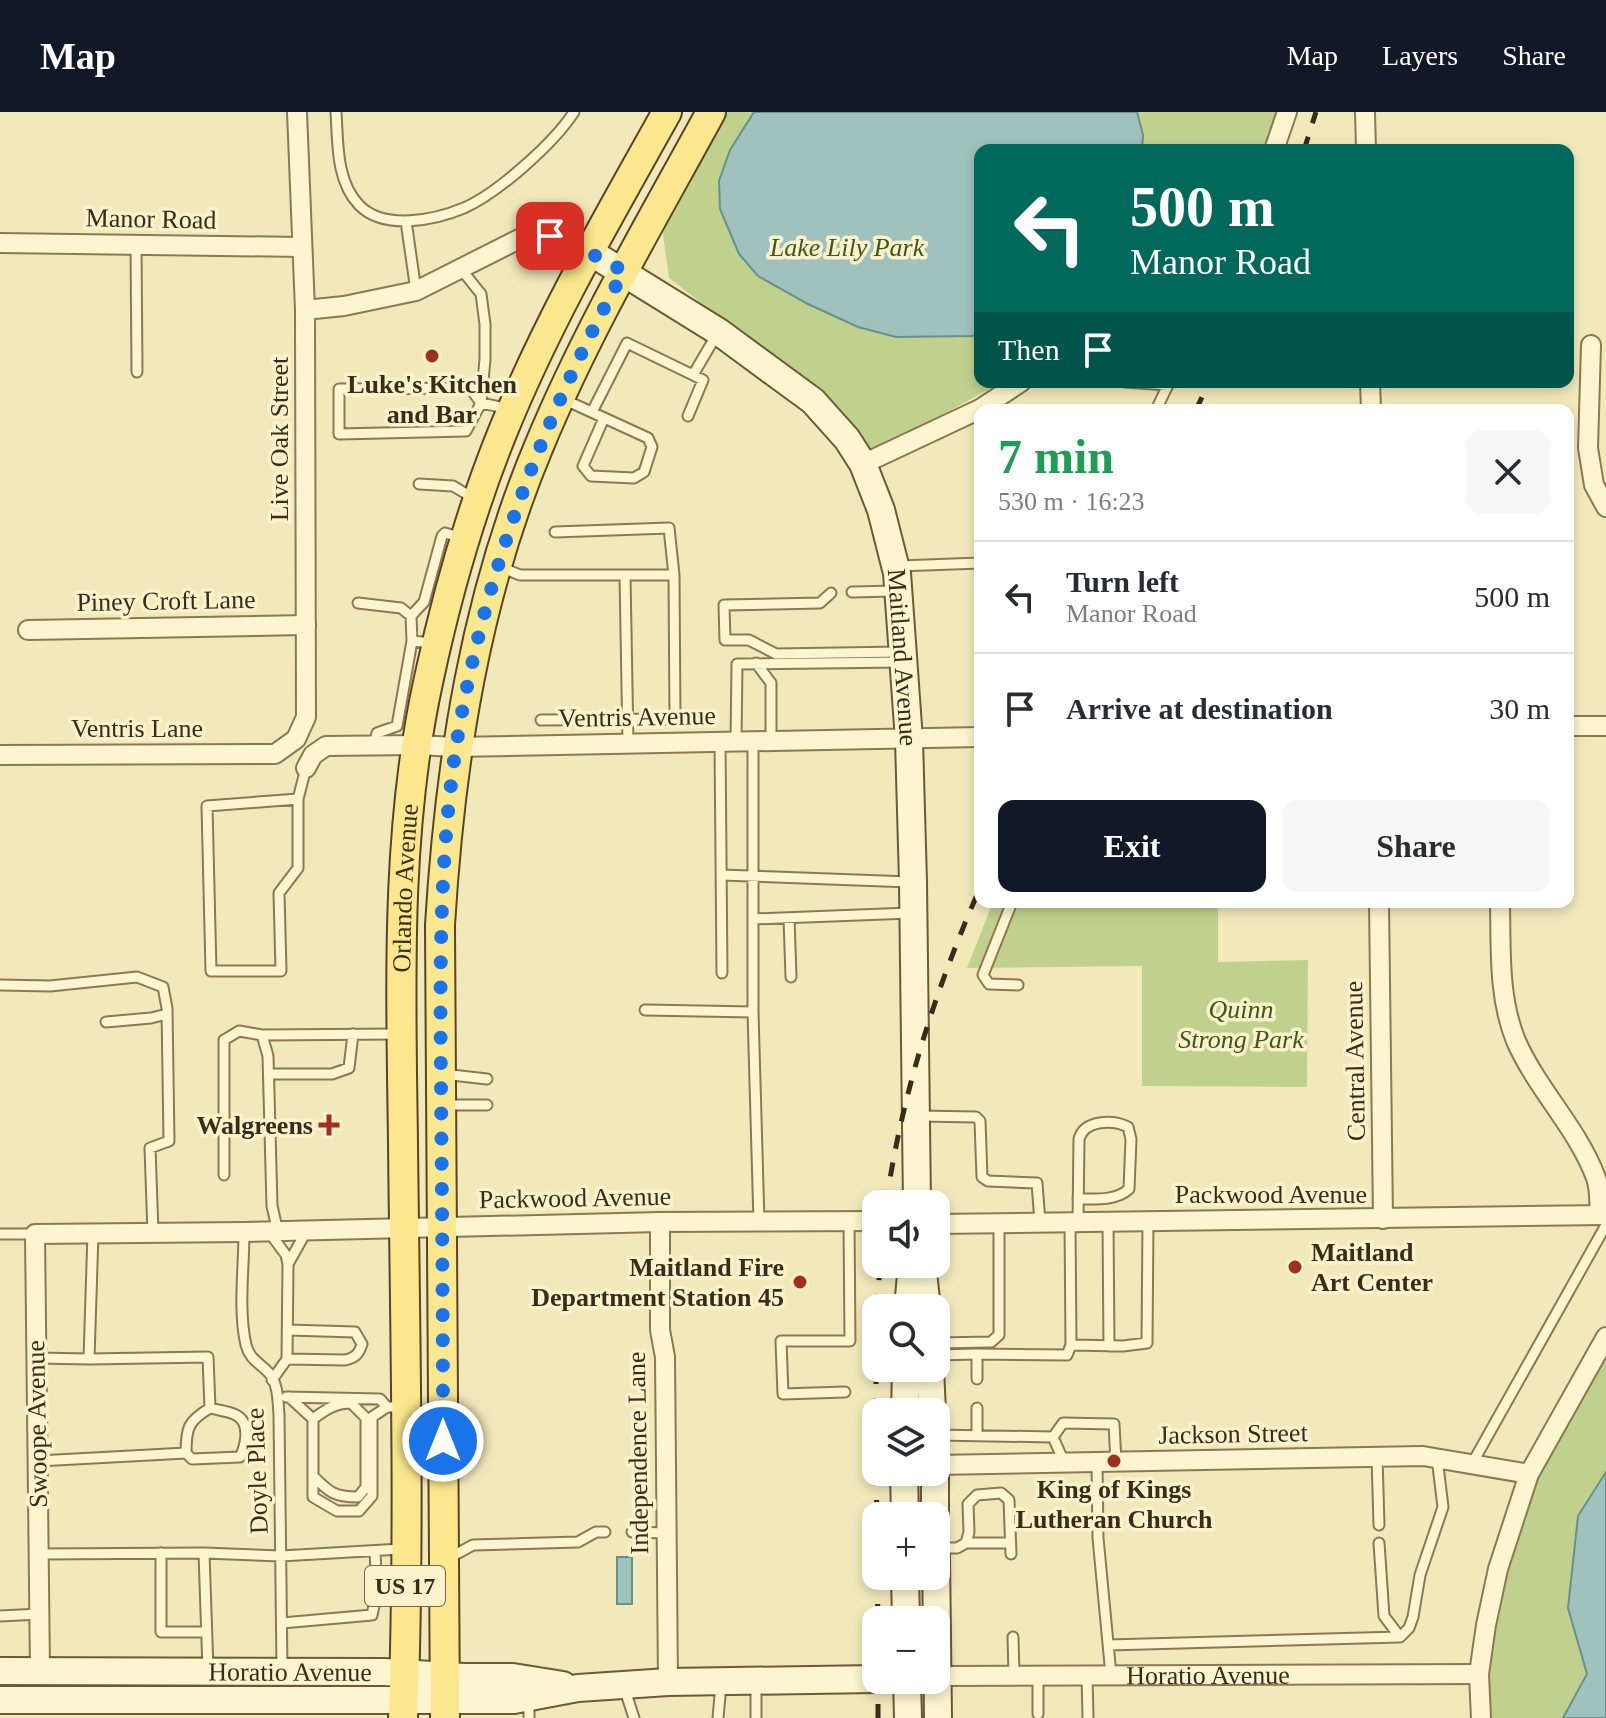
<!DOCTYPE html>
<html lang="en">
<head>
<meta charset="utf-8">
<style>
	body { margin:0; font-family:"Times New Roman",serif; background:#f7f7f7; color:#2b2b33; height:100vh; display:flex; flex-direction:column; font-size:30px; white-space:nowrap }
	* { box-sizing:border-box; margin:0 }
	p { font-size:26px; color:#7c7c81 }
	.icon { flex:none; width:44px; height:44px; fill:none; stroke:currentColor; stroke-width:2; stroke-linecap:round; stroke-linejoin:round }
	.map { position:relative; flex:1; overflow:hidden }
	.sheet { position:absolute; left:974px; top:292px; width:600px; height:504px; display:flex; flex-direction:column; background:#fff; border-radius:16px; box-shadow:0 4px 12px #0003 }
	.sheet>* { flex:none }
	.top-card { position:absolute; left:974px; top:32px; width:600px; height:244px; border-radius:16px; box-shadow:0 4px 12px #0003; background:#00695c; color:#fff; overflow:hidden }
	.controls { position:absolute; left:862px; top:1078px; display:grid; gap:16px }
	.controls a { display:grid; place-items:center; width:88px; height:88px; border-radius:16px; background:#fff; box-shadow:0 4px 12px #0003; font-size:40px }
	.pin { position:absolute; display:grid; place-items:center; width:68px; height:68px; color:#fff; margin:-34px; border-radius:16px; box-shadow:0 4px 12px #0006 }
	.me { position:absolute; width:88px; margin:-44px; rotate:0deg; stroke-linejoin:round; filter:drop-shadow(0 0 6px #0008) }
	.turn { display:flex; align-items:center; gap:28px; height:168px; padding:0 24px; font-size:36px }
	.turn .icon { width:104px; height:104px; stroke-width:2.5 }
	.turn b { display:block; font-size:56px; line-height:68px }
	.then { display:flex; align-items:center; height:76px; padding:0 24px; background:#0003; gap:16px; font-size:30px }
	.round { display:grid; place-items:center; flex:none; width:84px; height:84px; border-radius:16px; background:#f7f7f7 }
	.summary { display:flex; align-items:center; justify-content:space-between; height:136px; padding:0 24px }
	h1 { font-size:48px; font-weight:800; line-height:60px; color:#1e9e55 }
	.cta { display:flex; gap:16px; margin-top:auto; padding:16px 24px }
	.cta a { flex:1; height:92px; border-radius:16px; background:#111827; color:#fff; font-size:32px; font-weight:800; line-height:92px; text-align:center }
	.cta a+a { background:#f7f7f7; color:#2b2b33 }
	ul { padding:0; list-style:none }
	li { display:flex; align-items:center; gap:24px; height:112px; padding:0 24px; border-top:2px solid #e1e1e2 }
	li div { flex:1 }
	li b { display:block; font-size:30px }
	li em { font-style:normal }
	header { display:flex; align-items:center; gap:48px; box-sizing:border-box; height:112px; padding:0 40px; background:#111827; color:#fff }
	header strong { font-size:38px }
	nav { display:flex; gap:44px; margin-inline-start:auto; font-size:28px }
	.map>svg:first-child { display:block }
	.green { fill:#c0d18e }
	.water { fill:#a0c2bd; stroke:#67918c; stroke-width:2 }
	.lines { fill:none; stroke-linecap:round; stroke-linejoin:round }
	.lane-casing { stroke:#8b7953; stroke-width:13 }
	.street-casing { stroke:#8b7953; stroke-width:22 }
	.secondary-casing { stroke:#6d5937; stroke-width:30 }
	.primary-casing { stroke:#584528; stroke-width:32 }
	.lane { stroke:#fcf5cf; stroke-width:9 }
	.street { stroke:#fcf5cf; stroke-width:18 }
	.secondary { stroke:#fcf5cf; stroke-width:26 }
	.primary { stroke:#fbe88e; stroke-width:28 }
	.rail { stroke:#382d1a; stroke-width:5; stroke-dasharray:14 14; stroke-linecap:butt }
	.route { stroke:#1a73e8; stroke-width:14; stroke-dasharray:0 25.2 }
	.poi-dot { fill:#a02f1d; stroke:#f9f2cb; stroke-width:3 }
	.labels { text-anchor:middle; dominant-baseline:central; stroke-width:7; stroke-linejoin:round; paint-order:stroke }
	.shield { fill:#f9f2cb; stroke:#72684f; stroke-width:2 }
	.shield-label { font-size:24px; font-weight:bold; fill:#382d1a }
	.street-label { font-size:26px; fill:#382d1a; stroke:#f9f2cb }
	.park-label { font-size:26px; font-style:italic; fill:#41571e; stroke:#f9f2cb }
	.poi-label { font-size:26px; font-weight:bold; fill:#382d1a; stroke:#f9f2cb }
</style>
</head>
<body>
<header>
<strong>Map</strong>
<nav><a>Map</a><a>Layers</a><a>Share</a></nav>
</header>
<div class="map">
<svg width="1606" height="1606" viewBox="0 0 1606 1606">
	<rect width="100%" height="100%" fill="#f2e9bb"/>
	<!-- green -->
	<path class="green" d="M724,0h558l-13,38h-289v232h22l-137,75 -46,-62 -150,-117 -7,-51z
		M993,790h225v60l90,-2 -1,127 -165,-1v-120l-175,2z
		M1606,1227v133l-28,44 -10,92 19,66 -24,44h-81l-3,-44 50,-200z"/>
	<!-- water -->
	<path class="water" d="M754,0h383l6,23 -1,15h-162v184l-8,2 -76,1 -38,-10 -50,-23 -50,-28 -19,-22 -19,-45 -1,-28 11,-31z
		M1606,1360v246h-43l24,-44 -19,-66 10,-92z
		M617,1445h15v47h-15z"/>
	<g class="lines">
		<defs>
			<path id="lane" d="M336,0c2,31 0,69 23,93 25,26 76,15 105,3 34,-15 90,-65 110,-96
				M406,109l10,70
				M136,133l1,127
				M461,157l20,25 4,30v35l-4,44 -15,28 -127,3v-45l131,-1 11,15 29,6
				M1125,270l43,3 -12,25
				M563,287l85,39 4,9 -8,25 -10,6 -43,-2 -8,-10 21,-48
				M592,300l35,-69 66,32 24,-41
				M688,304l15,-36 -10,-5
				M419,372l34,2 22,13
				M555,420l114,-4 5,47
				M899,454l81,-3
				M500,455l20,8h154l1,144 -134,1
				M625,463l3,168
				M852,480l43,-1
				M831,481l-11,10 -96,2 1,35h24l27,14 123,-2
				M358,491l43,5 10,8 1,25
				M411,504l13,-14 18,-66 3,-3 18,5
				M756,551l15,20v58
				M720,630l2,231
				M736,630l1,-78 163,-2
				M374,633l3,-12 20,-7 15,-85 21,2
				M298,687l-91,7 4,165h70l-2,-78 19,-25v-69l8,-31
				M721,763l189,7
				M1012,790l-29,73 6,9 29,1
				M789,806l2,59
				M753,807l157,-6
				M0,873l50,1 87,-9 26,10 4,21 2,133 -19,7 3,85
				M645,898l108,2v-271
				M753,900l6,210
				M106,910l45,-4 16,-4
				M262,923l136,-1
				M269,962h63l17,-6 4,-34
				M443,962l44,5
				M444,993h43
				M919,1004l57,1 4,4 2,56 6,4 49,2 3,39
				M224,1063v-135l15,-9 23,4 6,21 4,150 6,26
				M1078,1087c17,0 38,2 51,-10l2,-50 -3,-12c-15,-8 -44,-7 -49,12l-1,83
				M1108,1110l1,124
				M244,1120c0,36 -6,78 2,113 4,15 13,17 23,28 9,10 9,28 10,42l3,254
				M269,1120l17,23 2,9 -1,95 -15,21
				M0,1122h35
				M288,1152l18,-32
				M936,1231l55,-1 8,-7v-112
				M1071,1233l52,1 24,-3 1,-122
				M977,1242l90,1 4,-10 -1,-123
				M936,1243l41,-1v25
				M36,1246l53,1 4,-126
				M89,1247l119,-2 2,51c-22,13 -24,20 -24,45l6,6 48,-2c6,-12 11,-34 -4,-42 -7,-4 -19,-5 -26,-7
				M287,1247l58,1c10,-2 14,-6 17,-16l-7,-12 -67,-2
				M845,1280l-62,2 -2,-53h69l-1,-120
				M286,1285l94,2 7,8
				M289,1285l24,22v78l24,14h22l13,-15v-79l15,-10h16
				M977,1296v26
				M313,1307c12,-9 22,-16 38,-16l15,15v69l-8,10c-24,0 -29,-5 -45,-21
				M936,1323l117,2
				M1377,1345l2,68
				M38,1349l148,-8
				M1064,1350l-11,-25 10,-14 51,1 2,38
				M1097,1350l1,76 13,137
				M1473,1350l133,-237
				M632,1420l35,1
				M966,1431h44
				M1379,1431l5,73 16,21
				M936,1436h21l9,-5 3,-11 -1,-28 9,-9 24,-2 8,7 2,54
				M161,1441v79h44
				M204,1441l77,3 120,-7
				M39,1442l165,-1 4,117
				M449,1446l24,-13 105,-3 18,-10h9
				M376,1486l28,-1
				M0,1504l40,-2
				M282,1511l90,-8 5,-23 -2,-41
				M1013,1525l1,38
				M1108,1533l292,-8 9,-9 4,-11 7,-42 23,-68 -6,-49
				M1038,1563v39
				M1087,1563l1,43
				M756,1572v34
				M624,1575l10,31
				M529,1606v-17
				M718,1606l3,-34"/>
			<g id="street">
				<path d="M1365,0l1,38"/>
				<path d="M1274,38l13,-38"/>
				<path d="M0,131l302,4"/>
				<path d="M305,198l39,-4 72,-15 113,-57 21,2 40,16"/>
				<path d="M1591,233l-3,103 6,37 12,22"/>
				<path d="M1370,270l1,28"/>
				<path d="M863,352l117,-55 41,-27"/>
				<path d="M28,518l278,-5"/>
				<path d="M1568,614h38"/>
				<path d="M0,643l275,-1 21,-15 10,-22 -1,-407 -8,-198"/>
				<path d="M306,656l7,-13 13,-9 90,-1 40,2 524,-10"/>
				<path d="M1379,790l4,317"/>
				<path d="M1500,790c1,46 -2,95 16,139 21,48 62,88 80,137 4,11 3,25 4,36"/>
				<path d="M660,1110v108l5,27 3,325"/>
				<path d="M936,1112l670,-9"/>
				<path d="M936,1353l487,-9 106,18"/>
				<path d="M40,1559l-5,-437 209,-2 416,-10 216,-1"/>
				<path id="s1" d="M938,1564l541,-2"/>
				<path d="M1481,1606l-2,-44 7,-49 12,-56 31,-95 77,-137"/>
			</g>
			<g id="secondary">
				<path id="s2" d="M590,140l129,80 94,69 34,38 16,25 18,46 16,63 12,167 4,142 4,322"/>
				<path d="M922,1152l5,44"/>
				<path d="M908,1196l4,-44"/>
				<path d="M930,1256l2,44"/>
				<path d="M905,1300l1,-44"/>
				<path d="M904,1360l1,44"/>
				<path d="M935,1360v44"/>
				<path d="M936,1444l2,162"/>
				<path d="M905,1464l1,44"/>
				<path id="s3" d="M0,1559l384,1 80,5h49l50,8"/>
				<path d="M907,1568l1,38"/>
				<path d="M0,1588h514l64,-12 90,-6 208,-3"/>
			</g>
			<g id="primary">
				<path id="s4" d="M403,1606c7,-191 2,-384 0,-575 -2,-156 -8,-312 26,-465 18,-84 42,-168 74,-247 45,-111 106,-215 164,-319"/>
				<path d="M445,1606l-5,-793c10,-164 35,-327 99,-479 48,-116 112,-224 172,-334"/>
			</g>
		</defs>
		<!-- lane casing -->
		<use href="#lane" class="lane-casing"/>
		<!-- street casing -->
		<use href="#street" class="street-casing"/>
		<!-- secondary casing -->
		<use href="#secondary" class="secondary-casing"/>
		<!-- primary casing -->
		<use href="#primary" class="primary-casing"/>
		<!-- lane -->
		<use href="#lane" class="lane"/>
		<!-- street -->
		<use href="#street" class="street"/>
		<!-- secondary -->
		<use href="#secondary" class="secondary"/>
		<!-- primary -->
		<use href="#primary" class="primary"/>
		<!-- rail -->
		<path class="rail" d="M1304,38l12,-38
			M1196,298l13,-28
			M886,1092c16,-110 49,-214 94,-316
			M877,1196l3,-44
			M876,1230v87
			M876,1360l1,44
			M877,1464l1,44
			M878,1606v-38"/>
	</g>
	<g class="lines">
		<!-- route -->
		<path class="route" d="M443,1329c0,-119 -1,-238 -2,-357 -1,-113 -2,-225 15,-337 27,-169 86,-327 168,-476l-51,-27 -23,-8"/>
	</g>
	<!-- markers -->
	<g class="poi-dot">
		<circle cx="432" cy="244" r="8"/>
		<path d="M325 1001h8v8h8v8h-8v8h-8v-8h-8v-8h8z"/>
		<circle cx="1295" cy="1155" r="8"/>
		<circle cx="800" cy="1170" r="8"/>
		<circle cx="1114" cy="1349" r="8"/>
	</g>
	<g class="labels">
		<!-- shield labels -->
		<rect class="shield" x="365" y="1454" width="80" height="40" rx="6"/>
		<g class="shield-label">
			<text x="405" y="1474">US 17</text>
		</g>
		<!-- street labels -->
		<g class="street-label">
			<text transform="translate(151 107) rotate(1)">Manor Road</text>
			<text transform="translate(279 327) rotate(-90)">Live Oak Street</text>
			<text transform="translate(166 489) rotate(-1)">Piney Croft Lane</text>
			<text stroke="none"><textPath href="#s2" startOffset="548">Maitland Avenue</textPath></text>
			<text transform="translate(637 605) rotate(-1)">Ventris Avenue</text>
			<text x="137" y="616">Ventris Lane</text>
			<text stroke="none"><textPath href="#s4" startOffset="830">Orlando Avenue</textPath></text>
			<text transform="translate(1355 949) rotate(-91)">Central Avenue</text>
			<text x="1271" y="1082">Packwood Avenue</text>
			<text transform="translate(575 1086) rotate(-1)">Packwood Avenue</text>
			<text transform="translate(37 1312) rotate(-91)">Swoope Avenue</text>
			<text transform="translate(1233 1322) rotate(-1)">Jackson Street</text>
			<text transform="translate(638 1341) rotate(-91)">Independence Lane</text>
			<text transform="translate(257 1359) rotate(-92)">Doyle Place</text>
			<text stroke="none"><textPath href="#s3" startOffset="290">Horatio Avenue</textPath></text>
			<text stroke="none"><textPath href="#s1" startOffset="270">Horatio Avenue</textPath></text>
		</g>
		<!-- park labels -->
		<g class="park-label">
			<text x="847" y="135">Lake Lily Park</text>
			<text x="1241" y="897">Quinn<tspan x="1241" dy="30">Strong Park</tspan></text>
		</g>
		<!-- poi labels -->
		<g class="poi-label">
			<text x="432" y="272">Luke's Kitchen<tspan x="432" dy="30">and Bar</tspan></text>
			<text x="313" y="1013" text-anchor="end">Walgreens</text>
			<text x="1311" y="1140" text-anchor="start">Maitland<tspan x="1311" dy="30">Art Center</tspan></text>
			<text x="784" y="1155" text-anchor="end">Maitland Fire<tspan x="784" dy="30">Department Station 45</tspan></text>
			<text x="1114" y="1377">King of Kings<tspan x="1114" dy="30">Lutheran Church</tspan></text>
		</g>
	</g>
</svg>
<div class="controls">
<a><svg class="icon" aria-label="sound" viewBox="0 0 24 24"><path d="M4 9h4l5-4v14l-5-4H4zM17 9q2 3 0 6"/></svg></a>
<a><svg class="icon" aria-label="search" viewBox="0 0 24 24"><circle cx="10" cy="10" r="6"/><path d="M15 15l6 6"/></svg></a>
<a><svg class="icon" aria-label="layers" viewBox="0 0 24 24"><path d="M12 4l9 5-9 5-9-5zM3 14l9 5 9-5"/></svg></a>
<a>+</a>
<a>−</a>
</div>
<div class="pin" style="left:550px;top:124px;background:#d93025"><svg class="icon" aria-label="arrive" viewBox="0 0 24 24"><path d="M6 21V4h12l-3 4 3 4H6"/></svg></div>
<svg class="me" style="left:443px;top:1329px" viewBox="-20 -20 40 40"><circle r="17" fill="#1a73e8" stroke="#fff" stroke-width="3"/><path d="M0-11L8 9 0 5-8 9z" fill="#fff"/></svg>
<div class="top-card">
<div class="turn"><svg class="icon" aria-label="left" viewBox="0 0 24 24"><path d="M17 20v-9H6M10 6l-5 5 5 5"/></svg><div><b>500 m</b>Manor Road</div></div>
<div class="then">Then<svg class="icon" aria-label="arrive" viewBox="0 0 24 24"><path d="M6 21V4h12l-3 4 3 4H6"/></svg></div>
</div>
<section class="sheet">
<div class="summary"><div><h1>7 min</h1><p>530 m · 16:23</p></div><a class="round"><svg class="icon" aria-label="close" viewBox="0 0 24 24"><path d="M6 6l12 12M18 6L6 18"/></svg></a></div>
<ul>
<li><svg class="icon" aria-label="left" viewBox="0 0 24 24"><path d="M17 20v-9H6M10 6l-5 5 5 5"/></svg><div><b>Turn left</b><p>Manor Road</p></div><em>500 m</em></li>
<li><svg class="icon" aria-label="arrive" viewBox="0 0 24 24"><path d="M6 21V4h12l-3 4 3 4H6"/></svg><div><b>Arrive at destination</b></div><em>30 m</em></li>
</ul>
<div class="cta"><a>Exit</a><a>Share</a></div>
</section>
</div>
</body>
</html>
